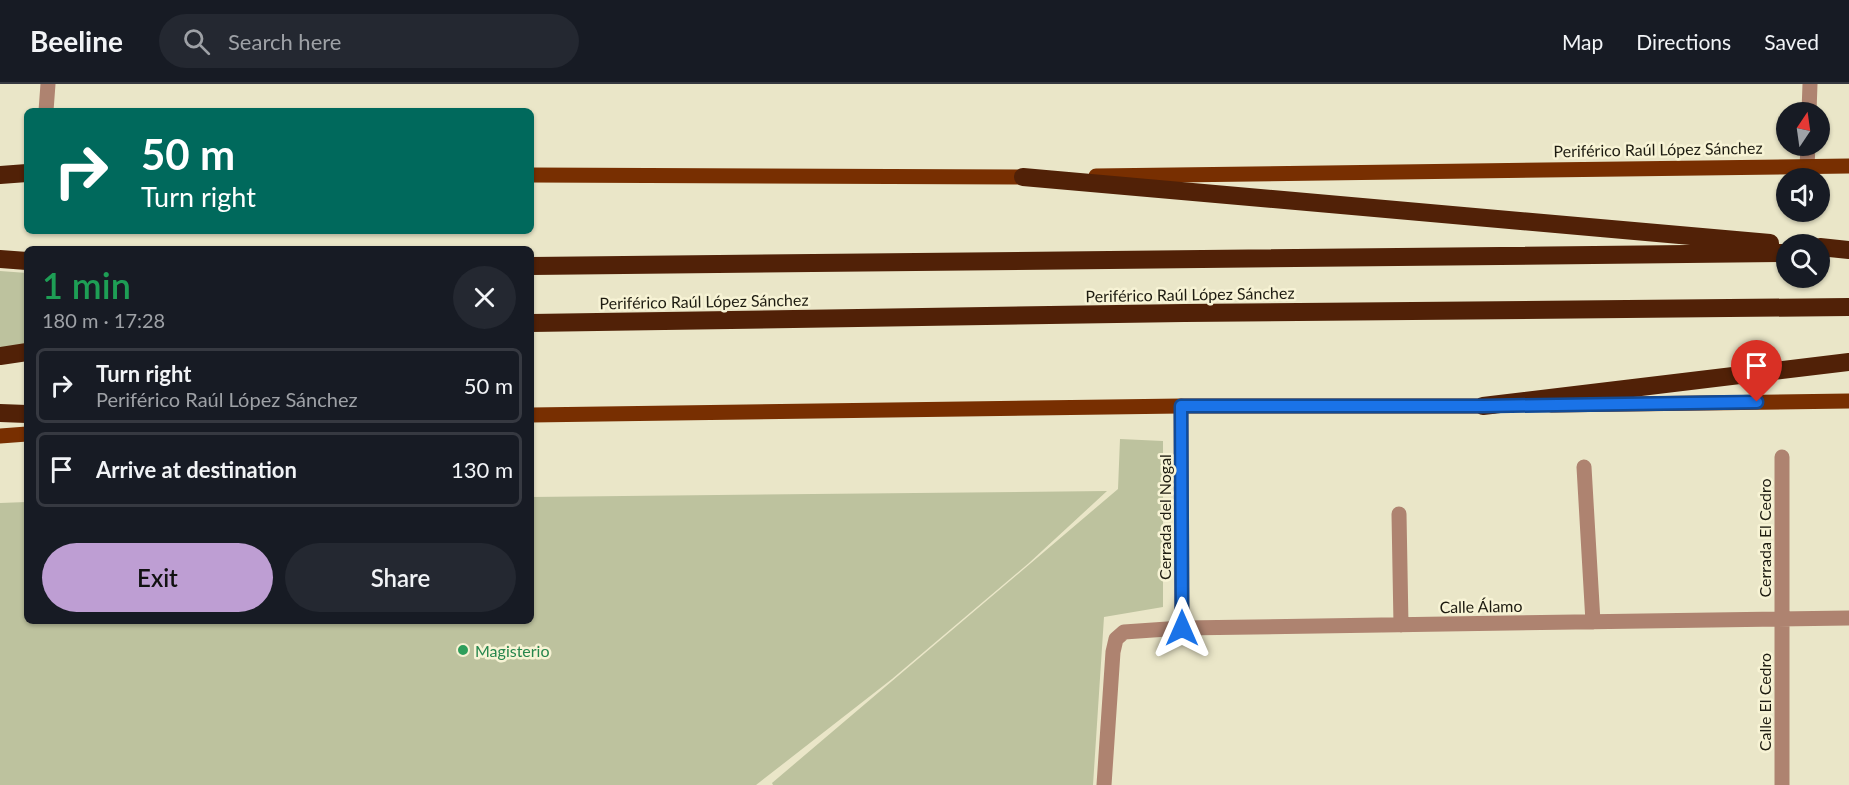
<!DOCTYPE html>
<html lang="en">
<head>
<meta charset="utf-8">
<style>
	body { margin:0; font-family:Lato,sans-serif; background:#242831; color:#f1f3f6; height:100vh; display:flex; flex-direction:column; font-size:22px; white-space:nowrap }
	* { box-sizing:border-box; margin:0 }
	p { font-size:20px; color:#9ea1a6 }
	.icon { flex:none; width:33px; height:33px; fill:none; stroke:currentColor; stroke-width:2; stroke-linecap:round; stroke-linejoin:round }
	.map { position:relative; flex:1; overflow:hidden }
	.details { position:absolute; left:24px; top:162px; width:510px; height:378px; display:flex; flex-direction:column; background:#171b24; border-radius:9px; box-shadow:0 2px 4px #0004 }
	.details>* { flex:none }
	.top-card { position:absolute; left:24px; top:24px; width:510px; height:126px; border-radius:9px; box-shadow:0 2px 4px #0004; background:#00695c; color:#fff; overflow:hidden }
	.needle { width:39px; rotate:13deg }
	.buttons { position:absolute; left:1776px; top:18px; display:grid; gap:12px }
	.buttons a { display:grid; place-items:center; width:54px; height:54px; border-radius:50%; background:#171b24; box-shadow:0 2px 4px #0004; font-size:30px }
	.pin { position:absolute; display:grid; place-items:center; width:51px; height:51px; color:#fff; margin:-62px -26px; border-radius:50% 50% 50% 0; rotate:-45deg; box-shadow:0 0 6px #0007 }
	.pin .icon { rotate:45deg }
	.me { position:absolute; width:66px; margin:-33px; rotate:0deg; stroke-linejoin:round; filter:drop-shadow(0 0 4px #0008) }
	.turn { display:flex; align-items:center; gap:21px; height:126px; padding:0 18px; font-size:27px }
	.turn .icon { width:78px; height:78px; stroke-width:2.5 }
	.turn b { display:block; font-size:42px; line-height:51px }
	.round { display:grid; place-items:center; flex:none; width:63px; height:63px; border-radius:32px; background:#242831 }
	.headline { display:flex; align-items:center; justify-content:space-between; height:102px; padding:0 18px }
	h1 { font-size:36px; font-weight:600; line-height:45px; color:#1e9e55 }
	.primary-button { display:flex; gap:12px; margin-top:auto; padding:12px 18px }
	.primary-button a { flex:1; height:69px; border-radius:36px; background:#be9ed3; color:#111; font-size:24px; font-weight:600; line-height:69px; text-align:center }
	.primary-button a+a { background:#242831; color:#f1f3f6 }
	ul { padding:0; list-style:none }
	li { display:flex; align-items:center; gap:18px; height:75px; margin:0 12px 9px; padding:0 6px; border:3px solid #363941; border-radius:9px }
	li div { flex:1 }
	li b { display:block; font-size:22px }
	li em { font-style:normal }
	header { display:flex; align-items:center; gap:36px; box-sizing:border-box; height:84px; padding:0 30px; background:#171b24; border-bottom:2px solid #363941 }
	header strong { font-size:28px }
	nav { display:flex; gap:33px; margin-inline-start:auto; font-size:21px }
	.search { width:420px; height:54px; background:#242831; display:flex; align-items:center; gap:15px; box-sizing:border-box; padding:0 21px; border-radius:33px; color:#9ea1a6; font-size:22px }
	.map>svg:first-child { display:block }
	.green { fill:#bdc29e }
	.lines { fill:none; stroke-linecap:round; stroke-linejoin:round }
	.minor { stroke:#ae8370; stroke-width:15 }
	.major { stroke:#782f01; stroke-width:15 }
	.highway { stroke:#512107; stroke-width:18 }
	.route-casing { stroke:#114b97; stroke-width:15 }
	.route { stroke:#1a73e8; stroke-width:10 }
	.leisure-dot { fill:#2e9e5b; stroke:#f7f3d5; stroke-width:2 }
	.labels { text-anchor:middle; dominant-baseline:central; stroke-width:5; stroke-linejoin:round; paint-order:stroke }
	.street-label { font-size:16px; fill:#1d1b10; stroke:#f7f3d5 }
	.leisure-label { font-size:16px; fill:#27864d; stroke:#f7f3d5; text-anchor:start }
</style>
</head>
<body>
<header>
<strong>Beeline</strong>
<div class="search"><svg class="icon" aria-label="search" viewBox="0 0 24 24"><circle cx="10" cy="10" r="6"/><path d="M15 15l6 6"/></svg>Search here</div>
<nav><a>Map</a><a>Directions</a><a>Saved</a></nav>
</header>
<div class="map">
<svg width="1849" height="701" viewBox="0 0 1849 701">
	<rect width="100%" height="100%" fill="#eae6c8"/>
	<!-- green -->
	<path class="green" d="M0,187l27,2v73l-27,4z
		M1120,355l43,2v166l-59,10 -11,168h-320l-1,-2 346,-294z
		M1107,407l-78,72 -137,116 -136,106h-756v-282l27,-1v119h504v-124z"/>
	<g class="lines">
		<!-- minor -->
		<path class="minor" d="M46,27l2,-27
			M1809,28l1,-28
			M1807,82l1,-20
			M1181,322l1,222
			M1782,373v328
			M1584,383l9,155
			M1399,430l2,111
			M1104,701l9,-133 3,-13 8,-7 58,-4 667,-10"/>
		<!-- major -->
		<path class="major" d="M531,91l502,2
			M1096,92l753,-10
			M1551,321l298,-4
			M531,331l650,-9h313
			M0,352l27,-2"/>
		<!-- highway -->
		<path class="highway" d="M0,91l27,-2
			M1023,93l747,66
			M1820,163l29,3
			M0,175l27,2
			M531,182l1255,-13
			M531,239l653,-10 665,-6
			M0,272l27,-4
			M1483,322l366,-44
			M0,329l27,1"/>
	</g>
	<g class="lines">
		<defs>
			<path id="route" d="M1182,544l-1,-222h302l274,-4"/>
		</defs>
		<!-- route casing -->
		<use href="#route" class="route-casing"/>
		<!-- route -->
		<use href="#route" class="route"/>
	</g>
	<!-- markers -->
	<circle class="leisure-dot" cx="463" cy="566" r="6"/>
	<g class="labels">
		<!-- street labels -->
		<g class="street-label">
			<text transform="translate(1658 65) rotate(-1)">Periférico Raúl López Sánchez</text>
			<text transform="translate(1190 210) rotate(-1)">Periférico Raúl López Sánchez</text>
			<text transform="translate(704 217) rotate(-1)">Periférico Raúl López Sánchez</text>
			<text transform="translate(1164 433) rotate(-90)">Cerrada del Nogal</text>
			<text transform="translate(1764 454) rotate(-90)">Cerrada El Cedro</text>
			<text transform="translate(1481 522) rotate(-1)">Calle Álamo</text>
			<text transform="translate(1764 618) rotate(-90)">Calle El Cedro</text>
		</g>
		<!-- leisure labels -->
		<g class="leisure-label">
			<text x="475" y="566">Magisterio</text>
		</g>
	</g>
</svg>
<div class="buttons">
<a><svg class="needle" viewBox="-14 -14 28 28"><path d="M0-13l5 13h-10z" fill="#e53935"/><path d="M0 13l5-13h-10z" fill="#9ea1a6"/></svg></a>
<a><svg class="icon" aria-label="sound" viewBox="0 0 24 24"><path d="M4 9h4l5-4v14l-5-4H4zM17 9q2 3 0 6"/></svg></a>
<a><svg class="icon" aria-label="search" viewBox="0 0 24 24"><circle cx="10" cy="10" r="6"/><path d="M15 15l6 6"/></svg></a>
</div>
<div class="pin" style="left:1757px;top:318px;background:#d93025"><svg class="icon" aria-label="arrive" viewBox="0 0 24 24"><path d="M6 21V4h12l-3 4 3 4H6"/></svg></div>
<svg class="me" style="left:1182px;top:544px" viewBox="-20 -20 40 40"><path d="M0-17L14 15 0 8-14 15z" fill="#1a73e8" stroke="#fff" stroke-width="4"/></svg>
<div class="top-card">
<div class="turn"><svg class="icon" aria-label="right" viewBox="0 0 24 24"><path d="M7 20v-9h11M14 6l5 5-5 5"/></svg><div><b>50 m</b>Turn right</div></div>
</div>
<section class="details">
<div class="headline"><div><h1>1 min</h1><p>180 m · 17:28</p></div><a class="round"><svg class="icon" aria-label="close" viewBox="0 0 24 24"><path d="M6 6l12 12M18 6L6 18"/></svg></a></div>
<ul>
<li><svg class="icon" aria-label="right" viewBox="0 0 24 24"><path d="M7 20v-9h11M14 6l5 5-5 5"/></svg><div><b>Turn right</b><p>Periférico Raúl López Sánchez</p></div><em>50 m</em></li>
<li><svg class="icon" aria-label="arrive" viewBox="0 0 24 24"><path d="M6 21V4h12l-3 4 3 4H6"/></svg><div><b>Arrive at destination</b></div><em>130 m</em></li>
</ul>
<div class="primary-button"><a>Exit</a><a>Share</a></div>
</section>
</div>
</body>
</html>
